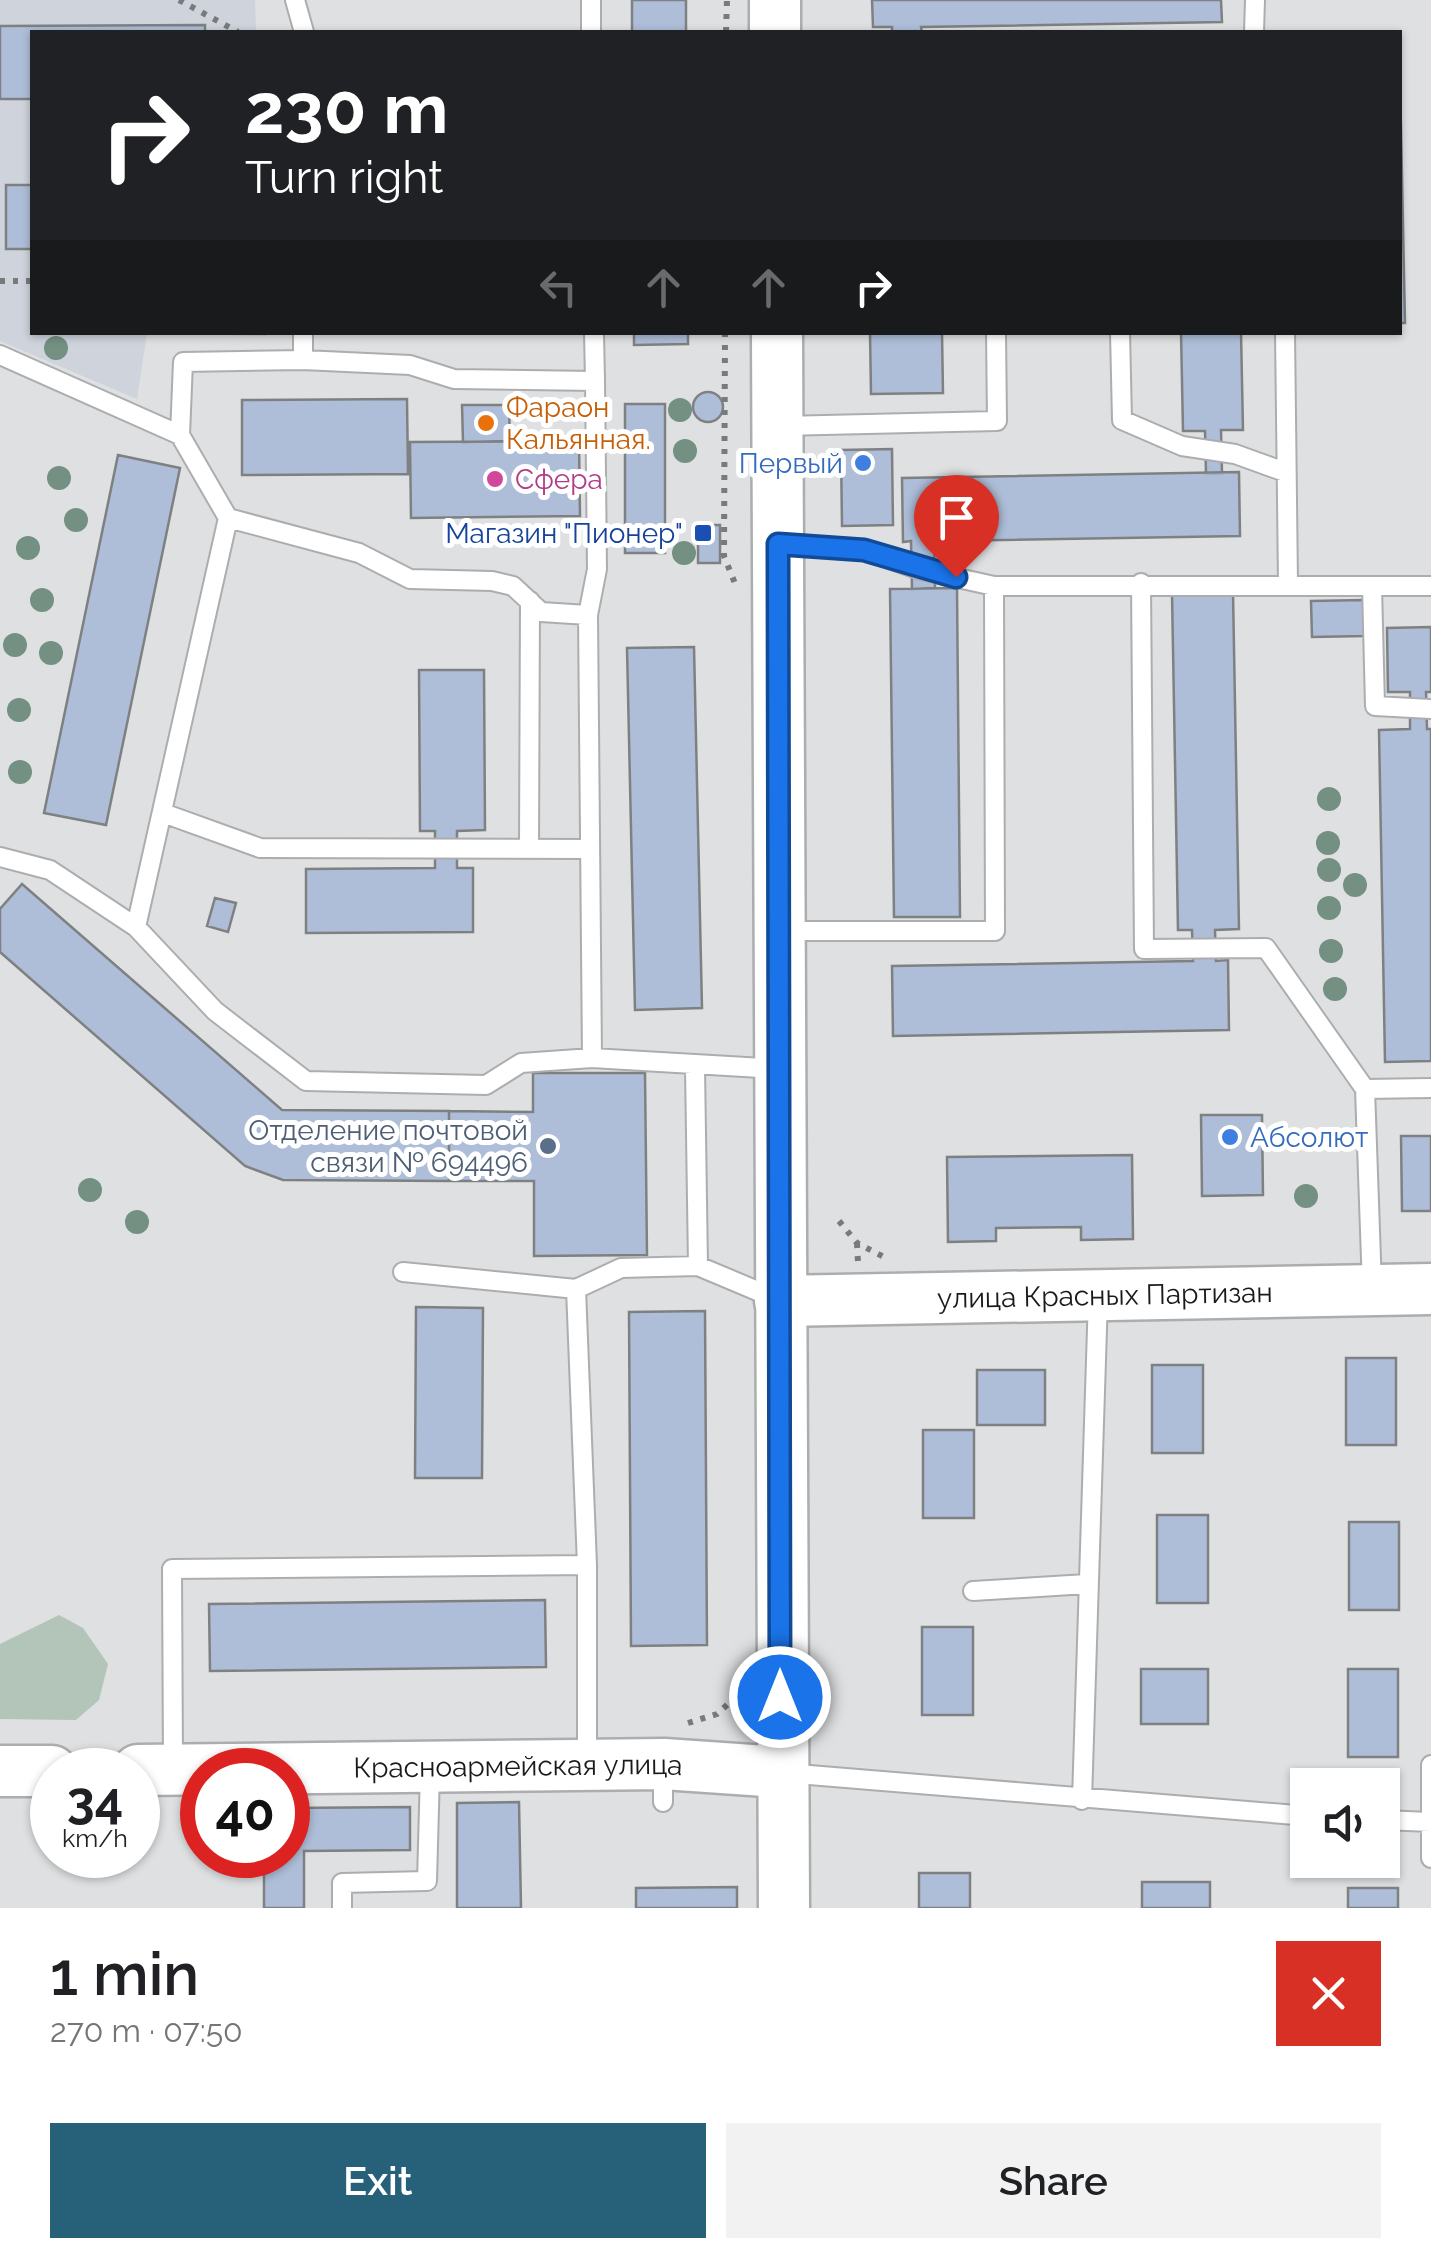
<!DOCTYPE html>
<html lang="en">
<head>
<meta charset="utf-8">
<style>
	body { margin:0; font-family:Raleway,sans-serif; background:#f2f2f2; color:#202124; height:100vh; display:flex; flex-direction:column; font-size:38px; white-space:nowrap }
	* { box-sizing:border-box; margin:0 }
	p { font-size:32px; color:#757577 }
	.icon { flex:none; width:55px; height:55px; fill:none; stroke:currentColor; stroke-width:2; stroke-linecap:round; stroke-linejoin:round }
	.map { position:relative; height:1908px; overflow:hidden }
	.drawer { display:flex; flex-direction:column; background:#fff; flex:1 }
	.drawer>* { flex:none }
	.banner { position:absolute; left:30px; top:30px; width:1372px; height:305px; border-radius:0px; box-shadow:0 2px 8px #0004; background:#202124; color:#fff; overflow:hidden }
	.controls { position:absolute; left:1290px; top:1768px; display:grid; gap:20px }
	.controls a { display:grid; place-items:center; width:110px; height:110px; border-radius:0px; background:#fff; box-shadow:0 2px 8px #0004; font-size:50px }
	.speed { position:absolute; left:30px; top:1748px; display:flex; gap:20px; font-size:50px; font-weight:700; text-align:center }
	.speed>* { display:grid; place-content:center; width:130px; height:130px; border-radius:50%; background:#fff; box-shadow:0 2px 8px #0004; line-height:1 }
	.speed small { font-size:25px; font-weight:400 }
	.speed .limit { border:15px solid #d22; background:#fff; color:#111 }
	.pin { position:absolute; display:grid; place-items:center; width:85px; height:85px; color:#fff; margin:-102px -42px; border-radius:50% 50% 50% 0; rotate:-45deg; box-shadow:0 0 10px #0007 }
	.pin .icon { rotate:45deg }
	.me { position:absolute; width:110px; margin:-55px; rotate:0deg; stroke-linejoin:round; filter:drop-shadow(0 0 8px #0008) }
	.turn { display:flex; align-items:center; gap:35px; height:210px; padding:0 50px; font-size:45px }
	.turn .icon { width:130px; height:130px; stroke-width:2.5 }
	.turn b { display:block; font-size:70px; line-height:85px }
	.lanes { display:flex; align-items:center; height:95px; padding:0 50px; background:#0003; justify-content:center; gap:50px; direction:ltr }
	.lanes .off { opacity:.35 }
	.round { display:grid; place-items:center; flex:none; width:105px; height:105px; border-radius:0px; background:#f2f2f2 }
	.summary { display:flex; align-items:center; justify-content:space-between; height:170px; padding:0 50px }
	h1 { font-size:60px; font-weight:600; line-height:75px }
	.cta { display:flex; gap:20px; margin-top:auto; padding:20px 50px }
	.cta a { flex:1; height:115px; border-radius:0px; background:#266079; color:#fff; font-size:40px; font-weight:600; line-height:115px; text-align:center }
	.cta a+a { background:#f2f2f2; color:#202124 }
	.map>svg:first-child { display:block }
	.built { fill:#ced3dc }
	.green { fill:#b2c5b8 }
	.building { fill:#aebed8; stroke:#7f8082; stroke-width:2.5 }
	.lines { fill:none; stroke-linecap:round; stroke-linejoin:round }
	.lane-casing { stroke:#acadaf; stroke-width:22 }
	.secondary-casing { stroke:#acadaf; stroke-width:55 }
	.path { stroke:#797a7c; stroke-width:6; stroke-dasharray:5 8; stroke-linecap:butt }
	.lane { stroke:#fff; stroke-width:18 }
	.secondary { stroke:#fff; stroke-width:50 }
	.tree { fill:#739082 }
	.route-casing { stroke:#114b97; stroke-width:25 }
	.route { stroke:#1a73e8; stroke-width:18 }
	.food-dot { fill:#e8710a; stroke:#fff; stroke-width:4 }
	.shop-dot { fill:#3f7fe0; stroke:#fff; stroke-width:4 }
	.hotel-dot { fill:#d1479c; stroke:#fff; stroke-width:4 }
	.transit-dot { fill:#1a4fb4; stroke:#fff; stroke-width:4 }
	.service-dot { fill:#5c6f8a; stroke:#fff; stroke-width:4 }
	.labels { text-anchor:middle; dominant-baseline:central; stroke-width:10; stroke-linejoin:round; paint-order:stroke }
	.food-label { font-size:28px; fill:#c56008; stroke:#fff; text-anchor:start }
	.shop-label { font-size:28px; fill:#366cbe; stroke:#fff; text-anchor:end }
	.hotel-label { font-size:28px; fill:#b23c85; stroke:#fff; text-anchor:start }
	.transit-label { font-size:28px; fill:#164399; stroke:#fff; text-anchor:end }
	.service-label { font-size:28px; fill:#4e5e75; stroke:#fff; text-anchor:end }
	.street-label { font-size:28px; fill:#1a1a1b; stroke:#fff }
</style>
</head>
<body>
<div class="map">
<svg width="1431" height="1908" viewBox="0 0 1431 1908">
	<rect width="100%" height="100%" fill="#dee0e2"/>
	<!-- built -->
	<path class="built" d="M0,0h255l1,32h-224v300h234v4l-119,-3 -10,66 -137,-58z"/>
	<!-- green -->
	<path class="green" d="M59,1615l24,13 25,36 -9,36 -23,20 -76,-1v-75z"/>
	<!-- building -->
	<path class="building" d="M632,0h54v32h-54z
		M872,0h349l1,22 -301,5 1,5h-30v-5h-19z
		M205,25v7h-173v67h-32v-73z
		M1400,80l5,243h-5z
		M6,185h26v64h-26z
		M634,332h54v12l-54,1z
		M870,332h72l1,61 -72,1z
		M1181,332h60l2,98h-22l1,43h-16l-1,-42h-22z
		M693 407a15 15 0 1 1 30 0a15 15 0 1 1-30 0Z
		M407,399l1,75 -166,1v-75z
		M625,404h40v149h-40z
		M462,405h47l1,36 -47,1z
		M579,441l1,75 -169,2 -1,-76z
		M892,449l1,76 -51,1 -1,-76z
		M118,455l62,13 -74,357 -62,-12z
		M1239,472l1,64 -306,5 1,47 -23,1 -1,-48 -8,1 -1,-64z
		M698,525h22v38h-22z
		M957,588l3,329h-66l-4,-328z
		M1233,592l6,337 -24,1 1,31 12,-1 1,70 -336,6 -1,-70 301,-5 -1,-31h-14l-6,-337z
		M1364,600l1,36 -53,1 -1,-36z
		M1431,627v65h-5l1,37h4v332l-46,1 -6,-332 31,-1v-37h-22l-1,-64z
		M694,647l8,361 -67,2 -8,-362z
		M419,670h65l1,160 -28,1v37h16v64l-167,1v-64l129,-1v-37h-15z
		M22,884l260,226 167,1v70l-166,-1 -38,-14 -245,-214v-43z
		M215,898l21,5 -8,29 -21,-6z
		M533,1073h112l2,182 -113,1v-75h-85v-70l84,1z
		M1201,1115h61l1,80 -61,1z
		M1401,1136h30v75h-29z
		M1132,1155l1,84 -52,1v-13l-85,1v13l-48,1 -1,-85z
		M416,1307l67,1 -1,170h-67z
		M705,1311l2,334 -76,1 -2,-334z
		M1346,1358h50v87h-50z
		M1152,1365h51v88h-51z
		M977,1370h68v55h-68z
		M923,1430h51v88h-51z
		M1157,1515h51v88h-51z
		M1349,1522h50v88h-50z
		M545,1600l1,67 -336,4 -1,-67z
		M922,1627h51v88h-51z
		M1141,1669h67v55h-67z
		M1348,1669h50v88h-50z
		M519,1802l2,106h-64v-105z
		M410,1807v43l-106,1v57h-40v-53h24v-47z
		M919,1873h51v35h-51z
		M1142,1882h68v26h-68z
		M737,1887v21h-101v-20z
		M1348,1888h50v20h-50z"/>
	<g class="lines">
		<defs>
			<path id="lane" d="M295,0l9,32
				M591,0v32
				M1254,32l1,-32
				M1120,332l2,88 60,26 53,8 50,18
				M1285,332l3,251
				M0,355l180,80 48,83 131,35 51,26 82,2 21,5 28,26 47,3 4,443
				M303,360v-28
				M781,426l216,-5 -1,-89
				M180,435l3,-73 120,-2 107,5 44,14 141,2 -1,-49
				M783,545l82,5 52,19 77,17h437
				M1141,583l3,366 122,-1 99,141
				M1372,586l3,120 56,3
				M588,615l9,-46 -2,-188
				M163,813l97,35 330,1
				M529,849l1,-248
				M0,857l50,13 86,57 79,84 91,70 180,4 35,-22 71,-5 187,11
				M136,927l92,-409
				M782,931h213l-1,-345
				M695,1068l3,198
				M403,1272l173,17 11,276v199
				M1372,1287l-7,-198 66,-1
				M576,1289l45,-21 77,-2 81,34
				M973,1591l114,-7
				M173,1764l-1,-195 415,-4
				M1431,1765v93
				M785,1773l523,43
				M1082,1800l16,-503
				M663,1802v-33
				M1382,1820l49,2
				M342,1908v-25l85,-2 3,-109"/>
			<g id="secondary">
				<path d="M775,32v-32"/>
				<path d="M777,332l7,1576"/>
				<path id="s1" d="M780,1301l651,-12"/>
				<path id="s2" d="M138,1770l526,-6 116,8"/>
				<path d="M0,1771h52"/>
			</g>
		</defs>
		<!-- lane casing -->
		<use href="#lane" class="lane-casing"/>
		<!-- secondary casing -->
		<use href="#secondary" class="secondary-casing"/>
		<!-- path -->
		<path class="path" d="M179,0l59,32
			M726,32l1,-32
			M0,281h32
			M725,332l-1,224 12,30
			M839,1221l18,22 27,14
			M857,1243l1,20
			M688,1723l29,-9 23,-21"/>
		<!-- lane -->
		<use href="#lane" class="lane"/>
		<!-- secondary -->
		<use href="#secondary" class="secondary"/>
	</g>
	<!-- trees -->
	<g class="tree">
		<circle cx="56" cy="348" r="12"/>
		<circle cx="680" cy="410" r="12"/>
		<circle cx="685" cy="451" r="12"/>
		<circle cx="59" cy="478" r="12"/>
		<circle cx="76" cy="520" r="12"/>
		<circle cx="28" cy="548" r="12"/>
		<circle cx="684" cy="553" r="12"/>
		<circle cx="42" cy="600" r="12"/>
		<circle cx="15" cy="645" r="12"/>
		<circle cx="51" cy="653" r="12"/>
		<circle cx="19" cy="710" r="12"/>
		<circle cx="20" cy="772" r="12"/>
		<circle cx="1329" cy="799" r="12"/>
		<circle cx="1328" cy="843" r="12"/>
		<circle cx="1329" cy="870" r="12"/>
		<circle cx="1355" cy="885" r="12"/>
		<circle cx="1329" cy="908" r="12"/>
		<circle cx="1331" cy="951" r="12"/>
		<circle cx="1335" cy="989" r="12"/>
		<circle cx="90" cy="1190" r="12"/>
		<circle cx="1306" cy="1196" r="12"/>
		<circle cx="137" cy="1222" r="12"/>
	</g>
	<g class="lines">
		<defs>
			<path id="route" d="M780,1697l-2,-1153 86,6 92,27"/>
		</defs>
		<!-- route casing -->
		<use href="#route" class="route-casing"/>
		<!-- route -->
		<use href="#route" class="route"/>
	</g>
	<!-- markers -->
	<circle class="food-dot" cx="486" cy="423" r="10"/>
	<g class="shop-dot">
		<circle cx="863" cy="463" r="10"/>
		<circle cx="1230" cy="1137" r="10"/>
	</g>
	<circle class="hotel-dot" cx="495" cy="479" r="10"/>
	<rect class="transit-dot" x="693" y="523" width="20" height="20" rx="5"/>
	<circle class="service-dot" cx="548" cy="1146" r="10"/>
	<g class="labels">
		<!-- food labels -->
		<g class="food-label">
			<text x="506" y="407">Фараон<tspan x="506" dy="32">Кальянная.</tspan></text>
		</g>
		<!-- shop labels -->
		<g class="shop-label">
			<text x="843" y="463">Первый</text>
			<text x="1250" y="1137" text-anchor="start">Абсолют</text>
		</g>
		<!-- hotel labels -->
		<g class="hotel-label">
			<text x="515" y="479">Сфера</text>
		</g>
		<!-- transit labels -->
		<g class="transit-label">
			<text x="683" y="533">Магазин "Пионер"</text>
		</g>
		<!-- service labels -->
		<g class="service-label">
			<text x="528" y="1130">Отделение почтовой<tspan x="528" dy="32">связи № 694496</tspan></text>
		</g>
		<!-- street labels -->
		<g class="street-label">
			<text stroke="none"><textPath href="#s1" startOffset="325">улица Красных Партизан</textPath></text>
			<text stroke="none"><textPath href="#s2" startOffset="380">Красноармейская улица</textPath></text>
		</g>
	</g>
</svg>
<div class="controls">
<a><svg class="icon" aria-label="sound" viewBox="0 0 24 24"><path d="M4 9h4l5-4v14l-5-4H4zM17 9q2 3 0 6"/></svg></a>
</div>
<div class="speed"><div>34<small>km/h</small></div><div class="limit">40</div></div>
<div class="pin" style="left:956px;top:577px;background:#d93025"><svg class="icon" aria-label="arrive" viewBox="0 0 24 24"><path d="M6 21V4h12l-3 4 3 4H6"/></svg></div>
<svg class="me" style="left:780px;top:1697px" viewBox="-20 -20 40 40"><circle r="17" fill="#1a73e8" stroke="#fff" stroke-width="3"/><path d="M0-11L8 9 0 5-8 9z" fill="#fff"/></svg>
<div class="banner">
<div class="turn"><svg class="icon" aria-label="right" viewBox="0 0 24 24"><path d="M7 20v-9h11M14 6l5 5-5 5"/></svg><div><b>230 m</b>Turn right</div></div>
<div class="lanes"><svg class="icon off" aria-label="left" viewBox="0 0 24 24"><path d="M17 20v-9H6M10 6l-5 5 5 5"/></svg><svg class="icon off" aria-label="ahead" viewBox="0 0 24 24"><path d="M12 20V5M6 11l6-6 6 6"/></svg><svg class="icon off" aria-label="ahead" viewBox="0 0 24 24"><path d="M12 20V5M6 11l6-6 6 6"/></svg><svg class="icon" aria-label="right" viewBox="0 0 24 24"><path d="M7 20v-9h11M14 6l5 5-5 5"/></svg></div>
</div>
</div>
<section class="drawer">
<div class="summary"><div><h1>1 min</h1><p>270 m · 07:50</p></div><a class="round" style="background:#d93025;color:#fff"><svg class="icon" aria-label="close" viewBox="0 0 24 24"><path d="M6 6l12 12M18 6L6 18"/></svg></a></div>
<div class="cta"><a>Exit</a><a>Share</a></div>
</section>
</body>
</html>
